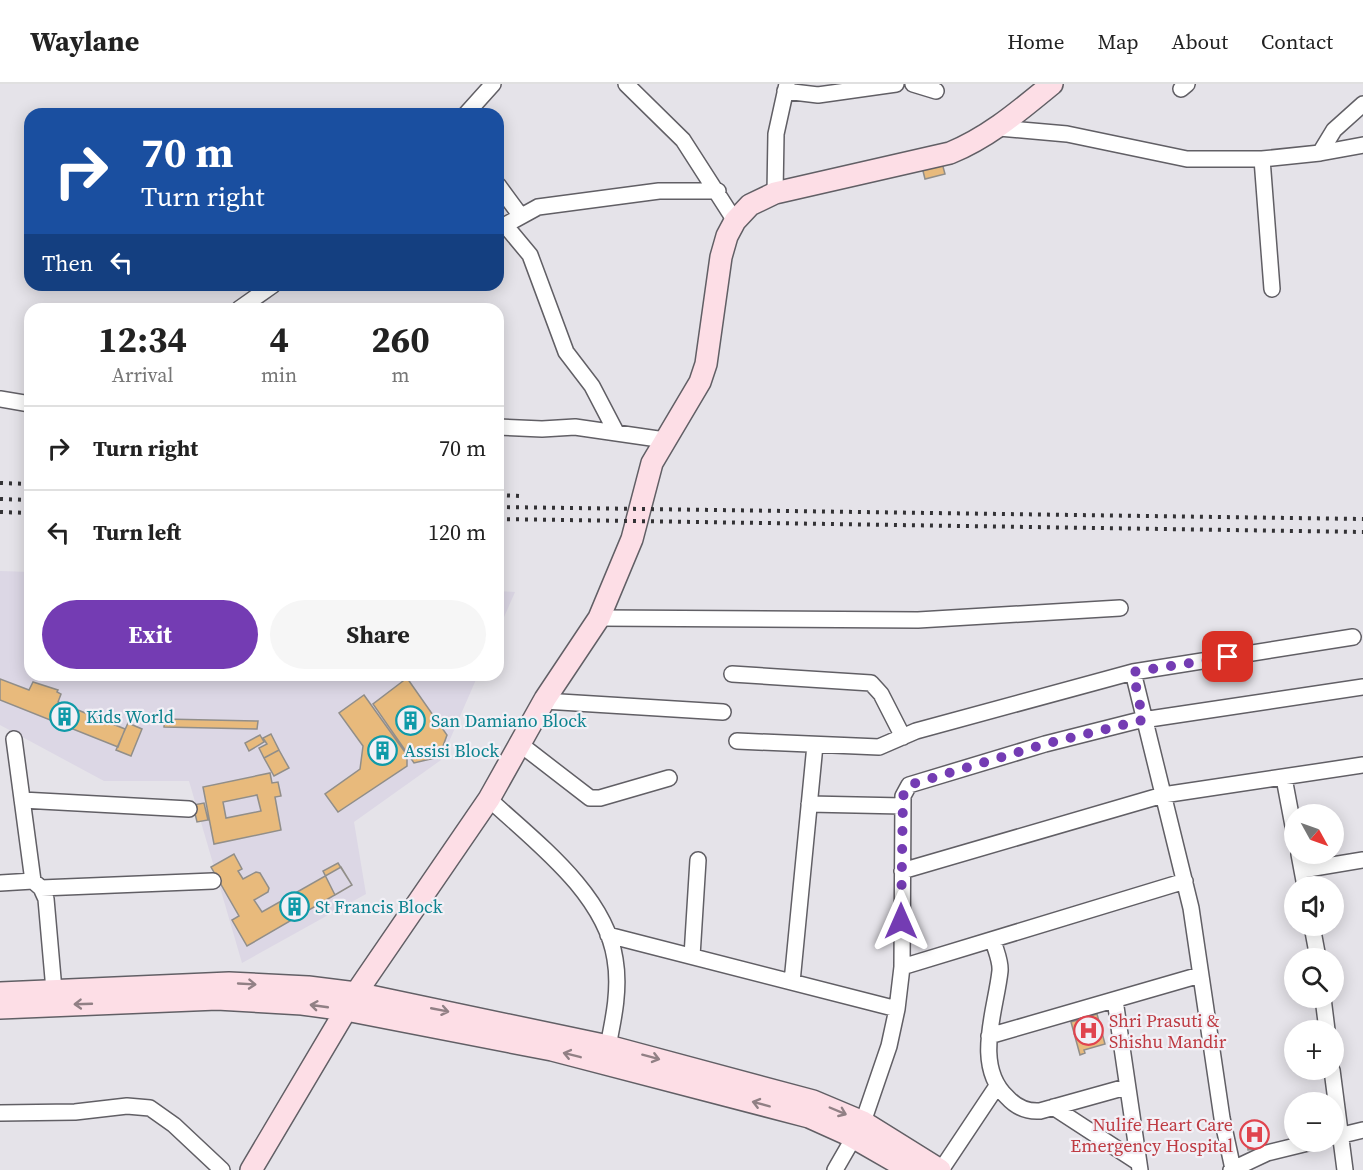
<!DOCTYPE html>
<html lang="en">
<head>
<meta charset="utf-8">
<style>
	body { margin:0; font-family:"Source Serif 4",serif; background:#f6f6f6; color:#222; height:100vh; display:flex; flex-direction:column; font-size:22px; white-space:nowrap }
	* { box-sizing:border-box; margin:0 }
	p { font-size:20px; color:#767676 }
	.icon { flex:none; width:33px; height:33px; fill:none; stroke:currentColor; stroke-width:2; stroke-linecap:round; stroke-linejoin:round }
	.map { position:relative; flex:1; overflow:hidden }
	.drawer { position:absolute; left:24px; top:219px; width:480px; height:378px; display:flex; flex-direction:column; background:#fff; border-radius:18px; box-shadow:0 3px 15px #0003 }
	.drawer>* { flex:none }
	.top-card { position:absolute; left:24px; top:24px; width:480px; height:183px; border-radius:18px; box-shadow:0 3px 15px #0003; background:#1a4fa0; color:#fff; overflow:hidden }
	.needle { width:39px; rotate:130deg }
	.tools { position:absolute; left:1284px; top:720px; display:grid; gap:12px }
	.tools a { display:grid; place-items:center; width:60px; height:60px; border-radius:50%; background:#fff; box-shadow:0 3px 15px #0003; font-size:30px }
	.pin { position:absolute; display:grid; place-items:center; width:51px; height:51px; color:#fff; margin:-26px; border-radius:12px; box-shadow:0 3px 9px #0006 }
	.me { position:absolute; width:66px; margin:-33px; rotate:0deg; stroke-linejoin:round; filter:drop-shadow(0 0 4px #0008) }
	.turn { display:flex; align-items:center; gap:21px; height:126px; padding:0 18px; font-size:27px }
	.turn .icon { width:78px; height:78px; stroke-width:2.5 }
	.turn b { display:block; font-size:42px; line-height:51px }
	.then { display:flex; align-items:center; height:57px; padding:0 18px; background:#0003; gap:12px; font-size:22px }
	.eta { display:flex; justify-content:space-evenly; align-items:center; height:102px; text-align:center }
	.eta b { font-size:36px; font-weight:700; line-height:42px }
	.primary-button { display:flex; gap:12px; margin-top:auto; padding:12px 18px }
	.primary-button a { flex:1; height:69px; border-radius:36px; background:#743cb3; color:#fff; font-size:24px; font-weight:700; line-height:69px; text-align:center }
	.primary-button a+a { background:#f6f6f6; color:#222 }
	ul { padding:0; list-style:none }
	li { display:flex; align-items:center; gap:18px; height:84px; padding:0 18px; border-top:2px solid #e0e0e0 }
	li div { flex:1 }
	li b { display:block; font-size:22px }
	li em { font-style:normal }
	header { display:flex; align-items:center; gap:36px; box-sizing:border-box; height:84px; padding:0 30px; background:#fff; border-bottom:2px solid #e0e0e0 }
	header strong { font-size:28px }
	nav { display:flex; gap:33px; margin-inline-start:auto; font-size:21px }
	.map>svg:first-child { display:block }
	.built { fill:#dcd7e5 }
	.building { fill:#e8ba7c; stroke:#918e89; stroke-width:1.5; fill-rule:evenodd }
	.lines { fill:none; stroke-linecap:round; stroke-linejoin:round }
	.street-casing { stroke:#615f65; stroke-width:18 }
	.secondary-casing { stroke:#615f65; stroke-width:24 }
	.street { stroke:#fff; stroke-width:15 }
	.secondary { stroke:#fddee6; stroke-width:21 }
	.rail { stroke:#333235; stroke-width:4; stroke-dasharray:3 6; stroke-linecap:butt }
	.oneway { stroke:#918085 }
	.route { stroke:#743cb3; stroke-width:10; stroke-dasharray:0 18 }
	.labels { text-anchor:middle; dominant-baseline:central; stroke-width:4.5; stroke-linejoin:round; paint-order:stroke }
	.culture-label { font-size:18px; fill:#0d838f; stroke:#f2f0f6; text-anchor:start }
	.health-label { font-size:18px; fill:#be3a42; stroke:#f2f0f6; text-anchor:start }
</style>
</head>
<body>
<header>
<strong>Waylane</strong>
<nav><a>Home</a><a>Map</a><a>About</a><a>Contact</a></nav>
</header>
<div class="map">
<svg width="1363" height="1086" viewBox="0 0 1363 1086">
	<rect width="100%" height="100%" fill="#e5e3e9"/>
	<!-- built -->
	<path class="built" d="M0,487l30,1v103h448l-37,85 -87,62 12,72 -124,69 -53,-182h-85l-104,-56z
		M498,507l17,1 -17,39z"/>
	<!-- building -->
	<path class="building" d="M942,79l3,11 -20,5 -3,-12z
		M407,594l40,57 -8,22 -25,6 -41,-59z
		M0,595l29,11 4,-8 25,8 -1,2 4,2 -3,8 67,27 -7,18 -118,-47z
		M364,611l43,60v11l-69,46 -13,-18 35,-25 3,-23 -24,-33z
		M164,635l94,2 -1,8 -93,-2z
		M128,639l14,6 -11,27 -15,-6z
		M271,650l8,16 -15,8 -5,-10 8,-4 -4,-6z
		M260,651l4,7 -15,9 -4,-8z
		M279,666l10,18 -15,8 -10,-18z
		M270,689l2,10 6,-1 3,14 -6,1 6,33 -67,14 -11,-57zM257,711l4,16 -35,7 -3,-16z
		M204,719l4,17 -11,2 -4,-17z
		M234,770l8,15 -4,2 5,8 13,-7 4,1 9,15 -1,4 -14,8 8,12 79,-45 11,18 -105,61 -15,-26 7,-4 -28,-49z
		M338,779l14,22 -17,10 -12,-24z
		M1097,930l8,30 -21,6 1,3 -5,2 -9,-33z
		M1259,1039l3,25 -14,2 -3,-25z"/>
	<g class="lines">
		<defs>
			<path id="street" d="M626,0l57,56 52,81
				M913,0l23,7
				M1181,5l6,-5
				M785,7l33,4 78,-11
				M466,30l27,-30
				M999,44l68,6 120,25h75l58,-6 43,-8
				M1320,69l14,-23 29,-26
				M1262,75l10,130
				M498,101l22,30
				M775,109l1,-59 11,-50
				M505,141l25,30 36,97 26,34 24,46
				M498,145l40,-22 121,-16h59
				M239,225l34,-24
				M0,315l30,5
				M498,343l44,2 33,-2 90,13
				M599,534l319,2 202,-12
				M1133,588l58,236 31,210 11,51
				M732,590l139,9 10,11 22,43
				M544,617l179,11
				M14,655l19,142
				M737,657l142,6 37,-16 217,-59 220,-35
				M520,660l70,54h10l69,-20
				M1284,694l10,53
				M489,715c45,42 116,94 126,160 5,29 -1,58 -7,87
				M22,716l167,9
				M809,720l94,2
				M1299,770l6,32
				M1302,786l61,-10
				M902,787l261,-76 200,-30
				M0,799l33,-2 8,7 5,11 8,91
				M41,804l172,-7
				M1312,842l6,32
				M608,851l289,74
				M993,856c2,9 8,21 7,31 -4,39 -27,94 7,126 9,10 19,15 33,14l86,-24
				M692,872l6,-96
				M902,883l283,-86
				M792,898l23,-237
				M1323,914l4,32
				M1115,916l25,170
				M989,952l211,-61
				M1332,986l13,100
				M1053,1023l86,56
				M0,1029l75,-1 52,-6 23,2 24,17 48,45
				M863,1038l26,-76 8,-37 5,-42 1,-171 6,-11 136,-41 91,-23 227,-34
				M1334,1053l29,-7
				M835,1086l19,-33
				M941,1086l56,-84
				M1231,1086l36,-17 45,-11"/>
			<path id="secondary" d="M0,909l229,-10 79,4 48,6 252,53 205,55 50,21 77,48
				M0,924l217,-9 85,5 44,6 206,40 257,67 40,18 61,35
				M251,1086l105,-177 133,-194 56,-100 54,-81 33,-79 20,-76 48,-81 6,-18 15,-107 6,-21 8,-15 15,-16 25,-12 175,-40c39,-16 69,-42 102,-69"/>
		</defs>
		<!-- street casing -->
		<use href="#street" class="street-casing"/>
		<!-- secondary casing -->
		<use href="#secondary" class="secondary-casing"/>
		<!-- street -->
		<use href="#street" class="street"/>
		<!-- secondary -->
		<use href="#secondary" class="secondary"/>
		<!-- rail -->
		<path class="rail" d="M0,399l30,1
			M498,411l23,1
			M0,415l30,1
			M498,423l865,12
			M0,428l30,1
			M498,435l865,13"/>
	</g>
	<!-- one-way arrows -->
	<defs><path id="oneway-shaft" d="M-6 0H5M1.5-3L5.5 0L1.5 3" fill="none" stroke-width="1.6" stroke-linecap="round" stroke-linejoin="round" transform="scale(1.5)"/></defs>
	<g class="oneway">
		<use href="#oneway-shaft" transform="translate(247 900) rotate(3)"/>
		<use href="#oneway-shaft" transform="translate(83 920) rotate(178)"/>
		<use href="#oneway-shaft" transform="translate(319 922) rotate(-172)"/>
		<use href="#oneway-shaft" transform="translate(440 926) rotate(11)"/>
		<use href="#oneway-shaft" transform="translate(572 971) rotate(-166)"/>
		<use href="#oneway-shaft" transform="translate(651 973) rotate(15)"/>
		<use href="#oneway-shaft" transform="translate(761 1020) rotate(-165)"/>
		<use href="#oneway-shaft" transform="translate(838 1027) rotate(23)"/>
	</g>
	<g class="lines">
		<!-- route -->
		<path class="route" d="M901,837l2,-125 6,-11 136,-41 98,-24 -10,-48 95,-15"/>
	</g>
	<!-- icons -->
	<defs>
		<symbol id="building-ring" viewBox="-11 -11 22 22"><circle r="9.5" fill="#f2f0f6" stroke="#0f9aa8" stroke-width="1.5"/><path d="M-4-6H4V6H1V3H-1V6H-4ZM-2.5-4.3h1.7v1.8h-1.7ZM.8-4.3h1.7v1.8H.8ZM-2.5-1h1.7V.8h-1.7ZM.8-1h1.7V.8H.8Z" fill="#0f9aa8"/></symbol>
		<symbol id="hospital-ring" viewBox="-11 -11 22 22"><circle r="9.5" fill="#f2f0f6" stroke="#e0444e" stroke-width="1.5"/><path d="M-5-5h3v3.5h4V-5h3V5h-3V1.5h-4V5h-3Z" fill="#e0444e"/></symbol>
	</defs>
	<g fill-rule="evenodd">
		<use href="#building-ring" x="48" y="616" width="33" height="33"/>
		<use href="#building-ring" x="394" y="620" width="33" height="33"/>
		<use href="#building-ring" x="366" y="650" width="33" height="33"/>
		<use href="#building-ring" x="278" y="806" width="33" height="33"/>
		<use href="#hospital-ring" x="1072" y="930" width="33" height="33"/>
		<use href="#hospital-ring" x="1238" y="1034" width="33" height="33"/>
	</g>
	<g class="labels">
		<!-- culture labels -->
		<g class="culture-label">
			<text x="86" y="632">Kids World</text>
			<text x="431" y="636">San Damiano Block</text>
			<text x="404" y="666">Assisi Block</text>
			<text x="315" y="822">St Francis Block</text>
		</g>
		<!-- health labels -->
		<g class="health-label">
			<text x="1109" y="936">Shri Prasuti &amp;<tspan x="1109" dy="21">Shishu Mandir</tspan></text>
			<text x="1233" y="1040" text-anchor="end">Nulife Heart Care<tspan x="1233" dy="21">Emergency Hospital</tspan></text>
		</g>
	</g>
</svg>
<div class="tools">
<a><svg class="needle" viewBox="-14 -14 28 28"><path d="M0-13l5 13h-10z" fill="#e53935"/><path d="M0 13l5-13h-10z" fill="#767676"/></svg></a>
<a><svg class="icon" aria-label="sound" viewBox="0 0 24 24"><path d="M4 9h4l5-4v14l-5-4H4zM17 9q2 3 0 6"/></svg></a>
<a><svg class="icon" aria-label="search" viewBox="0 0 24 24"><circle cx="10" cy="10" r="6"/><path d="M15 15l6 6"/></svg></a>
<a>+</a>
<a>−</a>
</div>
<div class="pin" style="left:1228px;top:573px;background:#d93025"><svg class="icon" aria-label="arrive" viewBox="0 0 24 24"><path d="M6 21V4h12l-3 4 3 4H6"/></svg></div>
<svg class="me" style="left:901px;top:837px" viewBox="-20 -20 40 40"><path d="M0-17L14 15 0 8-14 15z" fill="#743cb3" stroke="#fff" stroke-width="4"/></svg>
<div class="top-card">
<div class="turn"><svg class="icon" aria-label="right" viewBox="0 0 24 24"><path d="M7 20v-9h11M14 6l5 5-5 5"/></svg><div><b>70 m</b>Turn right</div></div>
<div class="then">Then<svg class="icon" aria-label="left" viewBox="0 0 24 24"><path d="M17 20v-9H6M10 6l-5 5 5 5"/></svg></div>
</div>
<section class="drawer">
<div class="eta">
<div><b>12:34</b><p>Arrival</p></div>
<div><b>4</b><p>min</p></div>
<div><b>260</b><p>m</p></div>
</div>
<ul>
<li><svg class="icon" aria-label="right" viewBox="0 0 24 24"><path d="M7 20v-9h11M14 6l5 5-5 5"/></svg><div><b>Turn right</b></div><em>70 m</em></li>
<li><svg class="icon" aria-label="left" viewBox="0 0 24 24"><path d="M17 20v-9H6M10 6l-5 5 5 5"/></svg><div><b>Turn left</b></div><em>120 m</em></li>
</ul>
<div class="primary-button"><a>Exit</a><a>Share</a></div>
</section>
</div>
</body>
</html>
